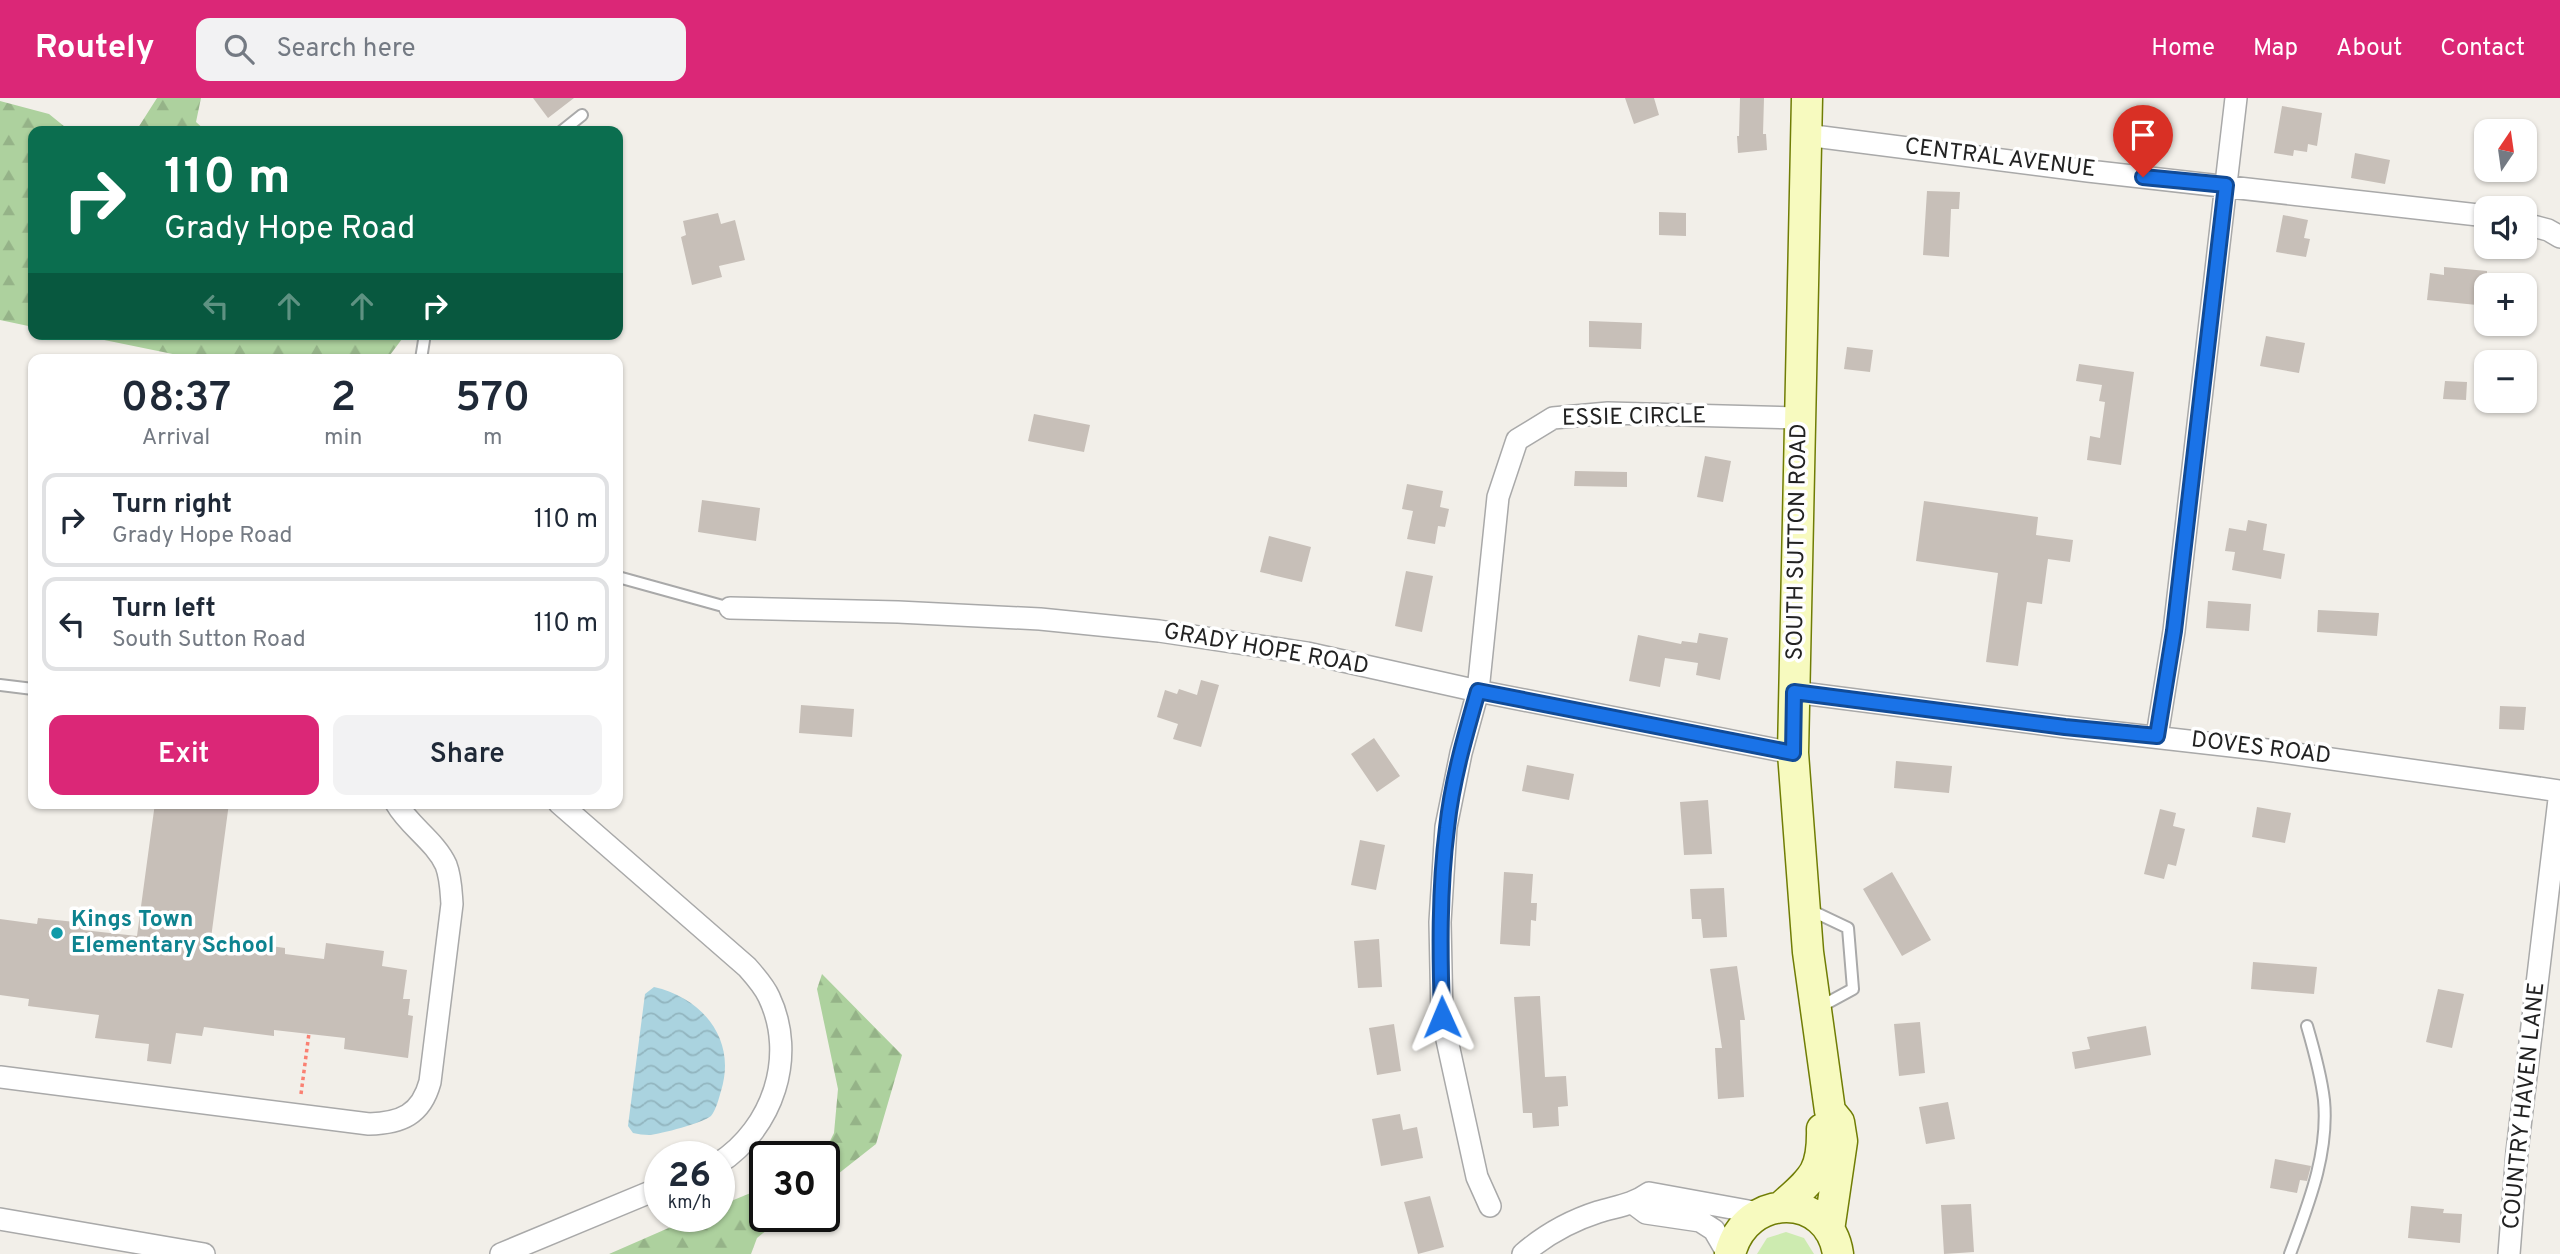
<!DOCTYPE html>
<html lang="en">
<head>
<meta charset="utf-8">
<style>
	body { margin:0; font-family:Overpass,sans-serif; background:#f2f2f3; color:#1f2937; height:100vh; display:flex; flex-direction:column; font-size:26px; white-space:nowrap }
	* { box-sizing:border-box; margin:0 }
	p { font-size:23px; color:#747a83 }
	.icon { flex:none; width:38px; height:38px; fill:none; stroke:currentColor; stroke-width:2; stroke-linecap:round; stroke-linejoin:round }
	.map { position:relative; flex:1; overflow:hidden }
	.panel { position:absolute; left:28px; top:256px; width:595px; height:455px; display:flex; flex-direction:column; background:#fff; border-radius:14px; box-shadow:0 2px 5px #0004 }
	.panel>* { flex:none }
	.banner { position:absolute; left:28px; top:28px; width:595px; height:214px; border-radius:14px; box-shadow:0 2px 5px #0004; background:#0b6e4f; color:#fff; overflow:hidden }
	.needle { width:46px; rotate:13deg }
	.buttons { position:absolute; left:2474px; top:21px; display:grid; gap:14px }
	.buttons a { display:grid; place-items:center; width:63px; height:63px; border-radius:14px; background:#fff; box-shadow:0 2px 5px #0004; font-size:35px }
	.speed { position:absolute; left:644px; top:1043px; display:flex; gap:14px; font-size:35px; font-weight:700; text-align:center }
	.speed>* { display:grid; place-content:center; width:91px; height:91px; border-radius:50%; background:#fff; box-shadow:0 2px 5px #0004; line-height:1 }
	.speed small { font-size:18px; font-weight:400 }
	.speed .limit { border:4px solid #111; border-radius:10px; background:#fff; color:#111 }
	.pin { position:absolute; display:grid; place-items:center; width:60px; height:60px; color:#fff; margin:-72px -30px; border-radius:50% 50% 50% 0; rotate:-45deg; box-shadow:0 0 7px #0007 }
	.pin .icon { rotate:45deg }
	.me { position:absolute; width:77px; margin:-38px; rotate:359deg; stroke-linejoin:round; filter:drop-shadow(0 0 5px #0008) }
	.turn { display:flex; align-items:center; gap:24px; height:147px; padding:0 21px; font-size:32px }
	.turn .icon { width:91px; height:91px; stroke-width:2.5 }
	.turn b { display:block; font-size:49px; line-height:60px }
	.lanes { display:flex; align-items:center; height:66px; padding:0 21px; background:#0003; justify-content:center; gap:35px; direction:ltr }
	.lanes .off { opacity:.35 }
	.eta { display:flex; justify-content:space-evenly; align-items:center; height:119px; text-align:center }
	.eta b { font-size:42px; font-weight:600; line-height:49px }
	.primary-button { display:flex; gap:14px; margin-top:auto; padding:14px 21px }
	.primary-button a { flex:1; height:80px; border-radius:14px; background:#db2777; color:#fff; font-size:28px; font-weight:600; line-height:80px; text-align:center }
	.primary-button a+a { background:#f2f2f3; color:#1f2937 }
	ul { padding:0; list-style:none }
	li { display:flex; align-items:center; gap:21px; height:94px; margin:0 14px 10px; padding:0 7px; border:4px solid #e0e1e3; border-radius:14px }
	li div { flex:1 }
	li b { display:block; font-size:26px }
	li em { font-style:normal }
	header { display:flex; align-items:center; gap:42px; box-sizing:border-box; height:98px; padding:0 35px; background:#db2777; color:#fff }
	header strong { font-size:33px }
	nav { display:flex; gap:38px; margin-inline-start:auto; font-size:24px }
	.search { width:490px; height:63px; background:#f2f2f3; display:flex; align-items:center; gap:18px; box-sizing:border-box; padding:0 24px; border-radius:14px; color:#747a83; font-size:26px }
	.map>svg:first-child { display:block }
	.grass { fill:#cdebb0 }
	.forest { fill:url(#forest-firs) }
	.water { fill:url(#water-waves) }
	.building { fill:#c7bfb8 }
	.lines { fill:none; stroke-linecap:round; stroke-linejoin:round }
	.lane-casing { stroke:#a9a9a9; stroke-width:14 }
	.street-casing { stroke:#a9a9a9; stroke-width:24 }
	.secondary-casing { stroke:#707d05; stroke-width:33 }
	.path { stroke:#fa8072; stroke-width:3.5; stroke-dasharray:3.5 3.5; stroke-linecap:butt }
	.lane { stroke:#fff; stroke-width:10 }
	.street { stroke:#fff; stroke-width:21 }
	.secondary { stroke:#f7fabf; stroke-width:30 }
	.route-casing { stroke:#114b97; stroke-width:18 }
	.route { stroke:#1a73e8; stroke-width:12 }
	.culture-dot { fill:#0f9aa8; stroke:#fff; stroke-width:2.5 }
	.labels { text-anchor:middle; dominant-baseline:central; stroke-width:7; stroke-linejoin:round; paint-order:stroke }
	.street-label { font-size:23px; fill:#222; stroke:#fff }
	.culture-label { font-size:23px; font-weight:bold; fill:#0d838f; stroke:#fff; text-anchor:start }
</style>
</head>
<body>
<header>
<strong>Routely</strong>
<div class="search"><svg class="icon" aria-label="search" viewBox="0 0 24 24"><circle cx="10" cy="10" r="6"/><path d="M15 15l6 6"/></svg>Search here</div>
<nav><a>Home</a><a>Map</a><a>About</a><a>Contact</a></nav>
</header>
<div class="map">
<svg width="2560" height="1156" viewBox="0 0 2560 1156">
	<defs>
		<pattern id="forest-firs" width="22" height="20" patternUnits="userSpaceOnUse" patternTransform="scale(1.75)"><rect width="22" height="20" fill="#add19e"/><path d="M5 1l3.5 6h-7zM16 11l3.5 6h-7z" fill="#95b388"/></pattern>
		<pattern id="water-waves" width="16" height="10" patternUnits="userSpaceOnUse" patternTransform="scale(1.75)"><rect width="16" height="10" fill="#aad3df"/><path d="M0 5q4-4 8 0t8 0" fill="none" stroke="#92b5bf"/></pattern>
	</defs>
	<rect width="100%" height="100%" fill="#f2efe9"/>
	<!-- grass -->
	<path class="grass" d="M1786,1134l18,6 10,16h-57l10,-16z"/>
	<!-- forest -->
	<path class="forest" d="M157,0h44l-5,24 10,9h-70z
		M0,3l49,13 21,17h-37v196l-33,-7z
		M75,236h326l1,5 -15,20h-190z
		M822,876l80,81 -26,89 -52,41v-28h-2l12,-24 4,-44 -21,-100z
		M765,1089v29h19l-27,22 -6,16h-142l87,-38h23v-10z"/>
	<!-- water -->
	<path class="water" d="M654,889c49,11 83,53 67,104 -2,7 -5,19 -10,25 -8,7 -50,18 -62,19 -5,0 -11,-1 -16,-2l-5,-7 1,-8 16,-124z"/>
	<!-- building -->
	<path class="building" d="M533,0h41l-26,20z
		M1625,0h29l5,17 -25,9z
		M1740,0h24l-1,36h3l1,16 -29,3 -1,-17h2z
		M2282,8l40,7 -5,33 -9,-2 -1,8 -13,-2 -1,6 -19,-3z
		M2355,55l35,7 -5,24 -34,-6z
		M1927,93l33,1 -1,17h-8l-2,48 -26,-2z
		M1659,114l27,1v23l-27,-1z
		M718,115l3,11 14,-4 10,40 -26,6 3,11 -30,8 -11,-48 5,-2 -3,-14z
		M2283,117l25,5 -4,18 6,1 -4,18 -30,-5z
		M2444,169l43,4v35l-60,-6 3,-27 14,2z
		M1589,223l53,2 -1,26 -52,-2z
		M2266,238l39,7 -6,30 -39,-7z
		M1847,249l26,3 -3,22 -26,-3z
		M2079,266l55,8 -13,93 -34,-5 3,-24 10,2 5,-36 -6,-1 3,-16 -26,-4z
		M2445,283l22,1 -1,18 -23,-1z
		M1034,316l56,11 -6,27 -56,-11z
		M1705,358l26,5 -8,41 -26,-5z
		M1575,373l52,1v15l-53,-1z
		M1407,386l36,7 -3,16 9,2 -4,18 -7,-1 -3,18 -28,-5 6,-28 -11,-2z
		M702,402l58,8 -4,33 -58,-9z
		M1924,403l114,16 -2,18 37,5 -3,22 -22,-3 -6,45 -15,-2 -9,64 -32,-4 12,-89 -82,-12z
		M2248,422l19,4 -4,26 22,4 -4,25 -49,-9 3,-18 -10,-1 4,-23 17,3z
		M1269,438l42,11 -9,35 -42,-10z
		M1406,473l27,5 -11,56 -27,-6z
		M2208,503l43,3 -2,27 -43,-3z
		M2318,512l61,3 -2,23 -60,-4z
		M1699,535l29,5 -8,42 -24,-5 2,-12 -33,-5 -5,29 -31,-6 9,-46 43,9 1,-3 15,2z
		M1201,582l18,5 -18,62 -28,-8 5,-15 -21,-7 8,-27 12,4 2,-5 18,6z
		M801,607l53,4 -2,28 -53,-4z
		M2500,608l26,1 -2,23 -25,-1z
		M1374,640l26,38 -23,16 -26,-38z
		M1896,663l56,5 -3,27 -55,-5z
		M1527,667l47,9 -5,26 -47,-9z
		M1708,702l4,54 -28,1 -4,-53z
		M155,705h74l-18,135 74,10v6l39,5 2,-16 58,8 -2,15 25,4 -4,29h7l-2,16 5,1 -5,42 -64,-9 1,-11 -71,-8v6l-70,-9 -2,9 -26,-3 -5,31 -24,-3 2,-17 -54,-6 4,-23 -71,-9 1,-7 -29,-4v-76l37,5 1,-6 46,5 -1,7 54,6z
		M2257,709l34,6 -6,30 -33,-6z
		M2160,711l16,4 -3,13 12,3 -9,37 -8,-2 -4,15 -20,-5z
		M1360,742l25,5 -9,45 -25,-5z
		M1504,774l29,2 -2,29h6l-1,18 -5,-1 -1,26 -30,-2z
		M1892,774l39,68 -29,16 -39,-67z
		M1724,790l3,49 -24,1 -2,-19h-9l-2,-30z
		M1379,841l3,48 -24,1 -4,-47z
		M2253,864l64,5 -3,27 -63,-5z
		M1737,868l8,54h-5l4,77 -26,2 -3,-51h7l-12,-79z
		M2438,891l26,5 -12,54 -26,-6z
		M1540,898l5,81 21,-1 2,30 -10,1 1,19 -26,2 -1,-15h-9l-9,-116z
		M1920,924l5,51 -26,3 -5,-52z
		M1394,926l7,47 -24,4 -8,-47z
		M2146,928l5,29 -76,14 -3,-17 18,-3 -3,-12z
		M1948,1004l7,37 -29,5 -7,-37z
		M1400,1016l3,16 14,-3 6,31 -42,8 -9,-47z
		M2275,1061l36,7 -4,15 -7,-1 -3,13 -27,-5z
		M1430,1098l14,51 -26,7 -14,-52z
		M1971,1106l3,48 -30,2 -3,-49z
		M2411,1108l33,3 -1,4 19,1 -2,29 -52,-5z"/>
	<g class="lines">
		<defs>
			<path id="lane" d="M562,33l20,-16
				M421,261l4,-25
				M618,479l112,31
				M0,587l33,4
				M1808,811l40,19 5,61 -35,19
				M2290,1156c18,-49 39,-100 34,-154 -3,-25 -10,-50 -17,-74"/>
			<path id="street" d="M1806,37l282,36 399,45
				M2525,126l23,6 12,7
				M730,510l168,4 142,7 119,12 148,22 171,38 315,62
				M1794,594l271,35 202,23 293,41
				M2157,638l17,-105 62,-533
				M559,705l188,164c8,9 17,19 22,30 28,59 4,131 -50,166
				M0,979l369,47c32,-1 52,-9 61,-42l22,-178c-1,-13 -1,-26 -6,-39 -11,-24 -37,-39 -50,-62
				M1634,1106l12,9 54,8 14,9 14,24
				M1490,1108l-13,-29 -35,-160 -2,-95 6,-95 15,-74 17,-62 20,-194 19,-57 36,-22 55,-5 193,5
				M0,1121l204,35
				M501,1156l159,-66
				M1523,1156c22,-19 47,-33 75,-42 20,-6 34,-7 51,-19l110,20
				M2509,1156l8,-102 43,-361"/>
			<path id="secondary" d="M1807,0l-14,655 15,199 22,159 9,11 3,19 -13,89
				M1781,1109c31,-28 42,-34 41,-78
				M1730,1156c16,-63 99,-62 108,0"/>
		</defs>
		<!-- lane casing -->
		<use href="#lane" class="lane-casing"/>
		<!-- street casing -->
		<use href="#street" class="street-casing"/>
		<!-- secondary casing -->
		<use href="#secondary" class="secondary-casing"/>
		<!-- path -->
		<path class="path" d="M301,996l8,-61"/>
		<!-- lane -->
		<use href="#lane" class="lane"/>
		<!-- street -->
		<use href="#street" class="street"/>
		<!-- secondary -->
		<use href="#secondary" class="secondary"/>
	</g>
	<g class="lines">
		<defs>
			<path id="route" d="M1442,919c-2,-63 -3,-127 5,-189 5,-47 18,-92 31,-137l315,62 1,-61 271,35 92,9 17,-105 52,-446 -83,-8"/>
		</defs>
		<!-- route casing -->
		<use href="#route" class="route-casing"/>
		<!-- route -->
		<use href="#route" class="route"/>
	</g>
	<!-- markers -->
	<circle class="culture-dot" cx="57" cy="835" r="7"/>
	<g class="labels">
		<!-- street labels -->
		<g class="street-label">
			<text transform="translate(2000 61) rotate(7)">CENTRAL AVENUE</text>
			<text transform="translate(1634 320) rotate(-1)">ESSIE CIRCLE</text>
			<text transform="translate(1798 444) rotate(-89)">SOUTH SUTTON ROAD</text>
			<text transform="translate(1266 552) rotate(10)">GRADY HOPE ROAD</text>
			<text transform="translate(2261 651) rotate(7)">DOVES ROAD</text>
			<text transform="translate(2525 1008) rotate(-84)">COUNTRY HAVEN LANE</text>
		</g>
		<!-- culture labels -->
		<g class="culture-label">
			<text x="71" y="822">Kings Town<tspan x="71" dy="26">Elementary School</tspan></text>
		</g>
	</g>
</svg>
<div class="buttons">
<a><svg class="needle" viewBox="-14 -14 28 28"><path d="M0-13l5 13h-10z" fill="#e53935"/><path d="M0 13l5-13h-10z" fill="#747a83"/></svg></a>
<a><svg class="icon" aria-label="sound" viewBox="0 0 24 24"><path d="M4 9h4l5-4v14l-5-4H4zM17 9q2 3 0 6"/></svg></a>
<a>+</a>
<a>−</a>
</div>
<div class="speed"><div>26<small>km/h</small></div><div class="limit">30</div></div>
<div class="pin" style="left:2143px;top:79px;background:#d93025"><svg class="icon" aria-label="arrive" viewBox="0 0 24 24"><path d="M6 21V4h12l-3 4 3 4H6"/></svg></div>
<svg class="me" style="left:1442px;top:919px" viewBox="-20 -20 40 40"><path d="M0-17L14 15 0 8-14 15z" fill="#1a73e8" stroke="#fff" stroke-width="4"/></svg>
<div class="banner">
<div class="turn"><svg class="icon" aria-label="right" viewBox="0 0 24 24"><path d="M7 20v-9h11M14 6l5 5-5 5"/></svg><div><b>110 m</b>Grady Hope Road</div></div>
<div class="lanes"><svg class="icon off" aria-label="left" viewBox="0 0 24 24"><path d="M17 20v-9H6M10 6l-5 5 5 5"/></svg><svg class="icon off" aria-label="ahead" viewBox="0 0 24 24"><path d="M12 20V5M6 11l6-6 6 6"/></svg><svg class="icon off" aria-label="ahead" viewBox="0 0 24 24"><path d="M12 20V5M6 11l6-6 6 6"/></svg><svg class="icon" aria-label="right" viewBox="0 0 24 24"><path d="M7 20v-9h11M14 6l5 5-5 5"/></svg></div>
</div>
<section class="panel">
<div class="eta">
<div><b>08:37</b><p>Arrival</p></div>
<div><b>2</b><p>min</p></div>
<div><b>570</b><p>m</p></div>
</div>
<ul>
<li><svg class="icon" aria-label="right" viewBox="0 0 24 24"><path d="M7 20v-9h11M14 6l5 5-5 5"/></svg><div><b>Turn right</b><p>Grady Hope Road</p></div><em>110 m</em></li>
<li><svg class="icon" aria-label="left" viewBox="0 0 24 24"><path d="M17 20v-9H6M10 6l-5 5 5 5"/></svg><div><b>Turn left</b><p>South Sutton Road</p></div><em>110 m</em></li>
</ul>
<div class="primary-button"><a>Exit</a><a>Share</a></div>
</section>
</div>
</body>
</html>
